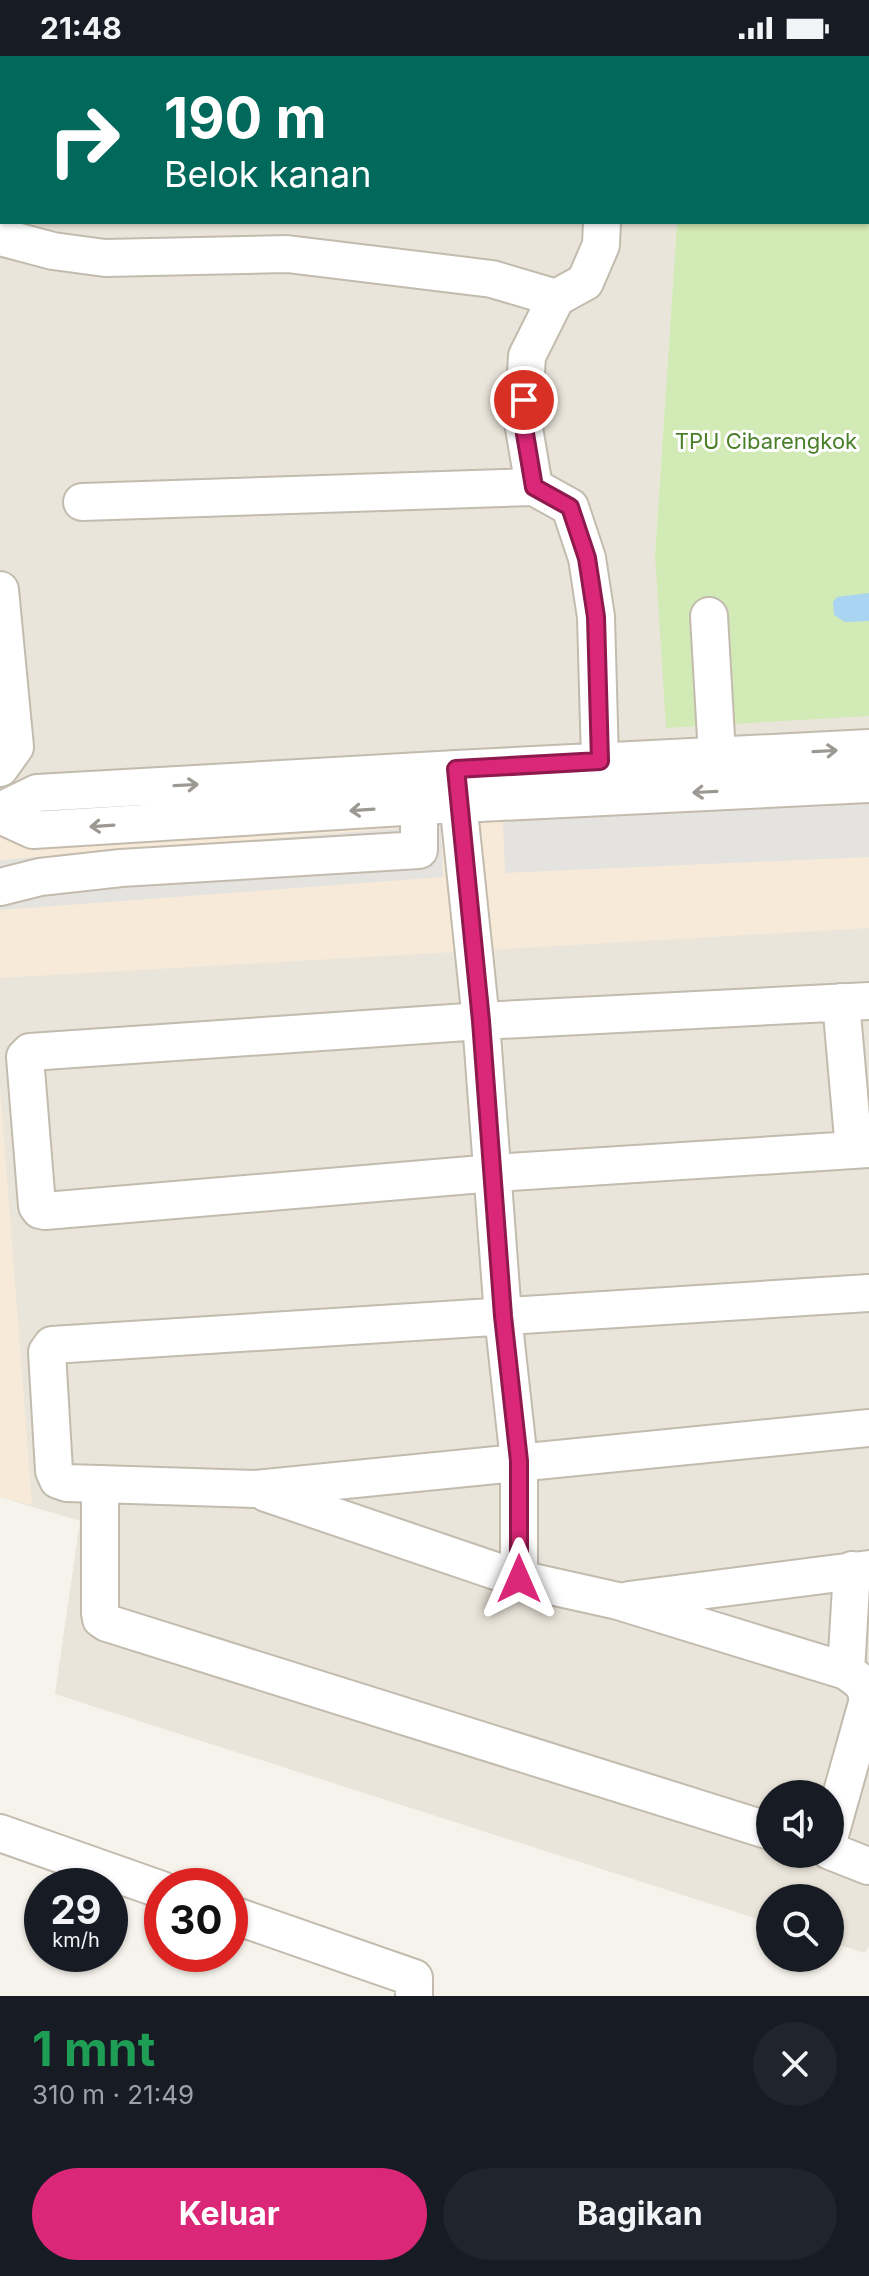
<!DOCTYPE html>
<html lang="id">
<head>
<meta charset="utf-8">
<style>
	body { margin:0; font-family:Inter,sans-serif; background:#20242c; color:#f1f3f6; height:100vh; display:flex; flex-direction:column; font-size:30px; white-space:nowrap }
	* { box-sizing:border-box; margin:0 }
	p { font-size:26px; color:#9ea1a6 }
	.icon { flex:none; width:44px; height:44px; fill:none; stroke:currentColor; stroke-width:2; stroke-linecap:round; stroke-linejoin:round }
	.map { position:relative; height:1940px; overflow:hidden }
	.side { display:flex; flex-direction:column; background:#171b24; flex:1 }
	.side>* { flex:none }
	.guide { position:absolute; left:0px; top:0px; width:870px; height:168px; box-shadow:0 2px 6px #0004; background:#00695c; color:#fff; overflow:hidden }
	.controls { position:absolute; left:756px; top:1724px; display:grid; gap:16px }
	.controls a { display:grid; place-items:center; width:88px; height:88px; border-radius:50%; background:#171b24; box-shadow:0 2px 6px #0004; font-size:40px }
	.speed { position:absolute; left:24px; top:1812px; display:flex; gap:16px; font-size:40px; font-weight:700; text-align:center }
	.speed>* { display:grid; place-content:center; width:104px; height:104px; border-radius:50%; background:#171b24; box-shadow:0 2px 6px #0004; line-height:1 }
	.speed small { font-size:20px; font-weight:400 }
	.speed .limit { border:12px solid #d22; background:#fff; color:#111 }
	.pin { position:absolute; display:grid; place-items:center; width:68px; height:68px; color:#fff; margin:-34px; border:4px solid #fff; border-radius:50%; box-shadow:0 2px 8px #0007 }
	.me { position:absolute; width:88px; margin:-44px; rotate:0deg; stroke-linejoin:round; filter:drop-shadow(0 0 6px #0008) }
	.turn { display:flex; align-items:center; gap:28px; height:168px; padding:0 32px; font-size:36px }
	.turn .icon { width:104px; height:104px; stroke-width:2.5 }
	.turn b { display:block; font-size:56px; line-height:68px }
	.round { display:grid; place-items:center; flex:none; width:84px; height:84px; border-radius:42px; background:#20242c }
	.overview { display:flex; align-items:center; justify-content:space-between; height:136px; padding:0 32px }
	h1 { font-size:48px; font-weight:700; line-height:60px; color:#1e9e55 }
	.action { display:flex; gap:16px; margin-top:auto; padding:16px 32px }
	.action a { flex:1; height:92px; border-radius:48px; background:#db2777; color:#fff; font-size:32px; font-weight:700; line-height:92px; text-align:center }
	.action a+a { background:#20242c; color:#f1f3f6 }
	.status { display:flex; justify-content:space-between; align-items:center; height:56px; padding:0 40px; background:#171b24; direction:ltr }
	.status svg { height:22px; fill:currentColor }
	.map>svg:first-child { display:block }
	.residential { fill:#eae5da; fill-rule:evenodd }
	.commercial { fill:#f7ead8 }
	.green { fill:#d2eab5 }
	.parking { fill:#e5e3e0 }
	.water { fill:#a9d4f2 }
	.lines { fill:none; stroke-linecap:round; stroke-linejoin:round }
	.minor-casing { stroke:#c2bbae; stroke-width:40 }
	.minor { stroke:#fff; stroke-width:36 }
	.oneway { stroke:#9c9892 }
	.route-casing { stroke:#8e194d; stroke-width:20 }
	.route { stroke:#db2777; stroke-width:14 }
	.labels { text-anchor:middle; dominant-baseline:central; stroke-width:6; stroke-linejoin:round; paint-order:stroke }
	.park-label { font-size:22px; fill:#4a7f2a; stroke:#fff }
</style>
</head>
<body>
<div class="status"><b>21:48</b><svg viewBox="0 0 49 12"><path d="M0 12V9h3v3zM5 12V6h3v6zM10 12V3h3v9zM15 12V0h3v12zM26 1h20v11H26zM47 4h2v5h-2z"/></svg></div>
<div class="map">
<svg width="869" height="1940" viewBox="0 0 869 1940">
	<rect width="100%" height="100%" fill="#f6f3ec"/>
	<!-- residential -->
	<path class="residential" d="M0,0h699l-697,2v164h675l-22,331 214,-5v1398l-4,7 -35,-11v-44h-60v25l-715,-229 25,-173 -80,-24zM770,1738h60v60h-60z"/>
	<!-- commercial -->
	<path class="commercial" d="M869,717v155l-869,50v-144z
		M0,1031l32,418 -32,-8z"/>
	<!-- green -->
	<path class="green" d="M699,0h170v660l-203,12 -11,-174 22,-332h191v-164h-170z"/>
	<!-- parking -->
	<path class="parking" d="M869,745v56l-364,16 -2,-53z
		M441,769l2,52 -443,33v-50z"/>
	<!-- water -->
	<path class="water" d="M869,537v28l-24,1 -11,-7 -1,-13 4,-5z"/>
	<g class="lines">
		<defs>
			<path id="minor" d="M0,88l2,-2
				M0,181l53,14 52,7 182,-4 205,25 64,19 29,-16 16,-37 1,-23
				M534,431l36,20 17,51 9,59 4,144
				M82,446l452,-15 -11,-65 4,-66 29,-58
				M0,534l15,157 -15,21
				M709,560l8,139
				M456,726l25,239 22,295 16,145v118
				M0,755l37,-18 419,-24 413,-21
				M0,759l33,15 386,-24 450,-22
				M0,831l40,-10 81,-9 298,-18v-44
				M869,945l-388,20 -451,31 -5,5 12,149 3,4 5,1 449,-38 375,-24
				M841,946l13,148
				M869,1237l-817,52 -5,7 7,119 4,9 9,3 188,6 614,-61
				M100,1428v129l1,6 6,4 663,208
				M266,1437l253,86 99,22 228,70c14,10 22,14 21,32l-37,132
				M629,1544l240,-31
				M846,1615l6,-101
				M0,1777l162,57
				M830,1795l38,15
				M230,1858l184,64v18"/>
		</defs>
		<!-- minor casing -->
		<use href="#minor" class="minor-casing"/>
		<!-- minor -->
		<use href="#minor" class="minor"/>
	</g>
	<!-- one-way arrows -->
	<defs><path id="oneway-shaft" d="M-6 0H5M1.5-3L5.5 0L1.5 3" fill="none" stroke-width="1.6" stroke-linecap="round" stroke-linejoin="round" transform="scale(2)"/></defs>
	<g class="oneway">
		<use href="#oneway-shaft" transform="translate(825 695) rotate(-3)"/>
		<use href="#oneway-shaft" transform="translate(186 729) rotate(-3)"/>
		<use href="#oneway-shaft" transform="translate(705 736) rotate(177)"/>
		<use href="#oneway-shaft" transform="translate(362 754) rotate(176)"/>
		<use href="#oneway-shaft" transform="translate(102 770) rotate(176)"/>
	</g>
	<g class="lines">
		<defs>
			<path id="route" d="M519,1523v-118l-16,-145 -22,-295 -25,-252 144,-8 -4,-144 -9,-59 -17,-51 -36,-20 -11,-65 1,-22"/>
		</defs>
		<!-- route casing -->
		<use href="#route" class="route-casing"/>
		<!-- route -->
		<use href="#route" class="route"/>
	</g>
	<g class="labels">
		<!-- park labels -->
		<g class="park-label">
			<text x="766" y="385">TPU Cibarengkok</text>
		</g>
	</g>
</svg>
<div class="controls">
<a><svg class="icon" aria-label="sound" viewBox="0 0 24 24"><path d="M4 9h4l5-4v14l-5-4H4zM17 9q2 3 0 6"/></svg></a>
<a><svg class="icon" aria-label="search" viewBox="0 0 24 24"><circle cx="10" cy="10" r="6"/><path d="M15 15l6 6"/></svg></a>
</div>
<div class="speed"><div>29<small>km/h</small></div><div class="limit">30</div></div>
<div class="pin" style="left:524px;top:344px;background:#d93025"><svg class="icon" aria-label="arrive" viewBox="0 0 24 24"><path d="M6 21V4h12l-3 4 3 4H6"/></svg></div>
<svg class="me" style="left:519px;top:1523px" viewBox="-20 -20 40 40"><path d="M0-17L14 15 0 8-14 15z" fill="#db2777" stroke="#fff" stroke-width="4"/></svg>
<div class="guide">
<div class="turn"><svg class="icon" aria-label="right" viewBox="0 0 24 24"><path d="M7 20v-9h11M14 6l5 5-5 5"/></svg><div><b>190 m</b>Belok kanan</div></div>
</div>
</div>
<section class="side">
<div class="overview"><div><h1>1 mnt</h1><p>310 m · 21:49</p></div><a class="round"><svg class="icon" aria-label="close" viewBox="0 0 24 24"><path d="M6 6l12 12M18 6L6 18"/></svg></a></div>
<div class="action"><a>Keluar</a><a>Bagikan</a></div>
</section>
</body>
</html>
